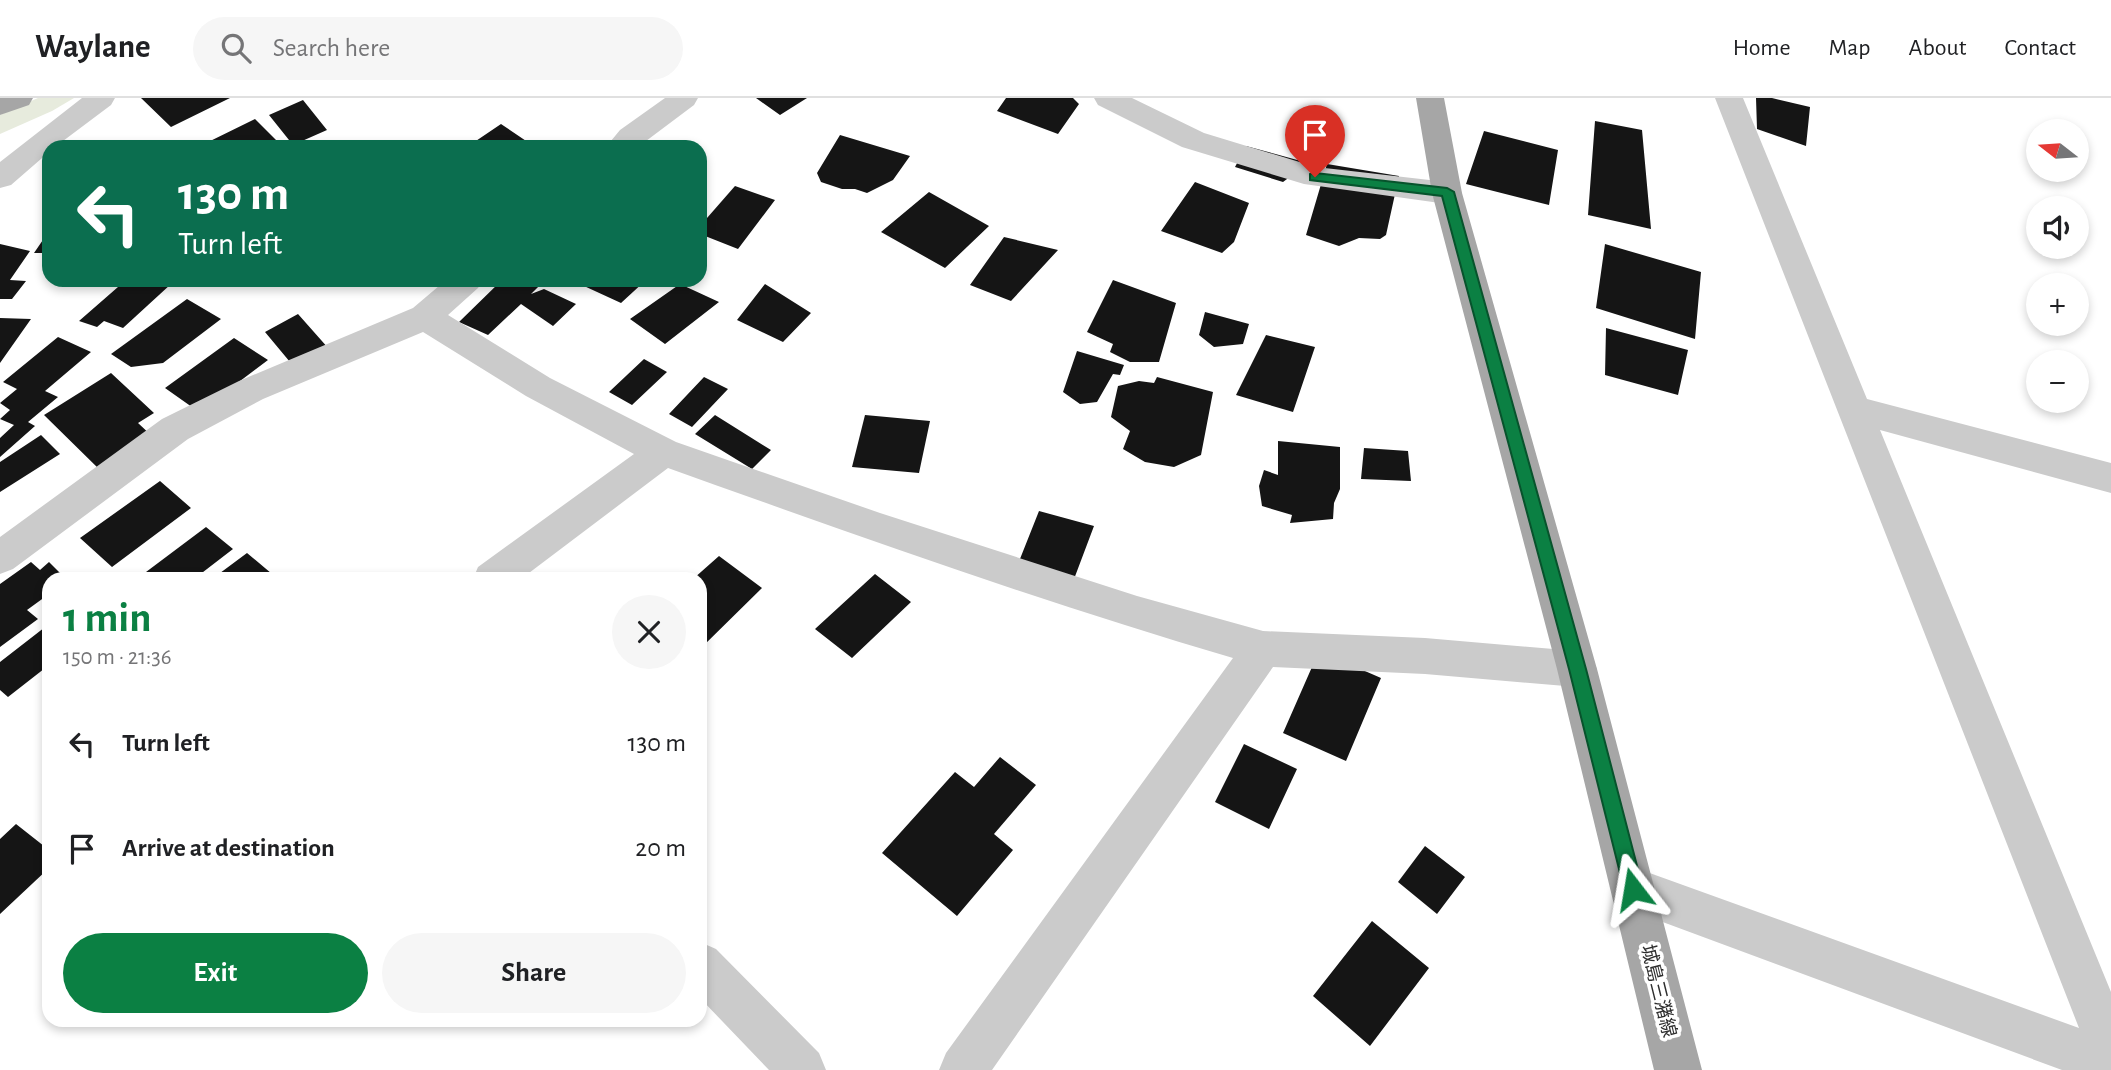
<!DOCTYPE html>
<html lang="en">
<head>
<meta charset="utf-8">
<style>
	body { margin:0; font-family:"Alegreya Sans","Noto Sans JP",sans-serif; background:#f6f6f6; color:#202124; height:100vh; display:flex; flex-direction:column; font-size:26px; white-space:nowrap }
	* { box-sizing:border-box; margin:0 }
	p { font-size:23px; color:#757577 }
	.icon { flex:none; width:38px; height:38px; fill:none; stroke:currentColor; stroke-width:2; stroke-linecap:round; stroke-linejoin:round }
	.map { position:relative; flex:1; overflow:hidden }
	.details { position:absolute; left:42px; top:474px; width:665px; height:455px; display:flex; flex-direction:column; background:#fff; border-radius:21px; box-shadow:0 4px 10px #0003 }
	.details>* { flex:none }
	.guide { position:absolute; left:42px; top:42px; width:665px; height:147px; border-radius:21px; box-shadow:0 4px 10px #0003; background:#0b6e4f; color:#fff; overflow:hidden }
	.needle { width:46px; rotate:287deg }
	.fabs { position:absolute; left:2026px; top:21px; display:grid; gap:14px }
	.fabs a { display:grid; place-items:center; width:63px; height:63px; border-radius:50%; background:#fff; box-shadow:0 4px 10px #0003; font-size:35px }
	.pin { position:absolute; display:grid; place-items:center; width:60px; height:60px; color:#fff; margin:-72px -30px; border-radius:50% 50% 50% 0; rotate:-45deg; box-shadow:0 0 7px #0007 }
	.pin .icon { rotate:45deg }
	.me { position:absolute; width:77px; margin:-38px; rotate:346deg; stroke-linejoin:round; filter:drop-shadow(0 0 5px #0008) }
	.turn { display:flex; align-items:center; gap:24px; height:147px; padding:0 21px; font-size:32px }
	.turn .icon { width:91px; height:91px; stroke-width:2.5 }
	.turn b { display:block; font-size:49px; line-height:60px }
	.round { display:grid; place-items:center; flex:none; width:74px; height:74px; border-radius:37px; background:#f6f6f6 }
	.headline { display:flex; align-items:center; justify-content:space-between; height:119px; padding:0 21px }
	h1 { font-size:42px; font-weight:700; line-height:52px; color:#0b8043 }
	.cta { display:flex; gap:14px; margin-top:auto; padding:14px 21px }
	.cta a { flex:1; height:80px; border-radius:42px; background:#0b8043; color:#fff; font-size:28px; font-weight:700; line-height:80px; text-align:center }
	.cta a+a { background:#f6f6f6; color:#202124 }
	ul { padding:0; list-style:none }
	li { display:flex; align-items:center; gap:21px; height:105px; padding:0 21px }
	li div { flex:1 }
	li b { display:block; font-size:26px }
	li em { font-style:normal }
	header { display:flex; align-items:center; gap:42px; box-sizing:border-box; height:98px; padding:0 35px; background:#fff; border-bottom:2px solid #e0e0e0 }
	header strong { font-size:33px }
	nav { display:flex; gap:38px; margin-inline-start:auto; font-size:24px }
	.search { width:490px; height:63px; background:#f6f6f6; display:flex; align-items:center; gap:18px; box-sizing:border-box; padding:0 24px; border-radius:38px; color:#757577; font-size:26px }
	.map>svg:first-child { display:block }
	.green { fill:#e7ebdd }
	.building { fill:#151515 }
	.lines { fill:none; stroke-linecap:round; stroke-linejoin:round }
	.minor { fill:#cbcbcb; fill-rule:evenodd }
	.major { fill:#a6a6a6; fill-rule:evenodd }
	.route { fill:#0b8043; stroke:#07532c; stroke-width:2 }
	.labels { text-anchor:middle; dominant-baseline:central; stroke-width:7; stroke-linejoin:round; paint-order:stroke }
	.street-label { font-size:19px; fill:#2e2e2e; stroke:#fff }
</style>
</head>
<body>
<header>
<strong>Waylane</strong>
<div class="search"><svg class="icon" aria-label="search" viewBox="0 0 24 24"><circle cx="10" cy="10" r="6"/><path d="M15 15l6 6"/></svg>Search here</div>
<nav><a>Home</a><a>Map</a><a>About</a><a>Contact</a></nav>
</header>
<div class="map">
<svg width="2111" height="972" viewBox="0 0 2111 972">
	<rect width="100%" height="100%" fill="#fff"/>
	<!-- green -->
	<path class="green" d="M38,0h36l-22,13 -52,23v-19z"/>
	<!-- building -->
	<path class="building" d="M141,0h89l-59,29z
		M756,0h51l-27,17z
		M1006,0h67l6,6 -21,30 -61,-23z
		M1756,0h16l38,9 -4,39 -49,-17z
		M303,2l24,30 -34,15 -24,-30z
		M255,21l22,22 -12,6h-67z
		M1595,23l47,9 9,99 -63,-14z
		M501,26l34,23h-68z
		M1484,33l74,19 -9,55 -83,-21z
		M840,37l70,21 -17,24 -26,13 -12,-4h-13l-21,-7 -4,-9z
		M1246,48l55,15 -10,15 -8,6 -48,-15z
		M1327,66l72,12 -13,59 -6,4 -21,-1 -20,8 -33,-11z
		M1195,84l54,21 -15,39 -12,11 -61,-22z
		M735,88l40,14 -37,49 -38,-15v-8z
		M929,94l60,34 -44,42 -64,-36z
		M49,133v22h-15z
		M1004,139l54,13 -47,51 -41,-16z
		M0,146l30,7 -20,29 16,1 -14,18h-12z
		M1605,146l96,28 -6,67 -99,-31z
		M126,182h35l10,4 -48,44 -19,-7 -7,6 -18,-6z
		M502,182h36l5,2 -12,12 13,-5 32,15 -23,22 -32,-22 -33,31 -29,-13z
		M571,182h75l-25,23z
		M1113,182l63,23 -17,59h-29l-20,-10 3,-8 -26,-12z
		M680,186l39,18 -54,42 -35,-25z
		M765,186l46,29 -28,29 -46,-22z
		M187,201l34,20 -58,44 -32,4 -20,-13z
		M1205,214l44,12 -6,20 -29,3 -15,-12z
		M298,216l31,35 -34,19 -30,-36z
		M0,220l31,1 -31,44z
		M1606,230l82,22 -10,45 -73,-20z
		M1266,237l49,12 -22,65 -57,-17z
		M58,239l33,15 -46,39 13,6 -30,25 7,4 -35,31v-19l14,-13 -14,-6 10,-9 -10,-7 17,-14 -14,-7z
		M234,240l34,22 -69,52 -34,-24z
		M1077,253l47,14 -4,10 -7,-1 -16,28 -17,2 -17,-12z
		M644,261l23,13 -35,33 -23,-13z
		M111,275l43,40 -16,10 15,14 -52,34 -57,-56z
		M704,279l24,12 -36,38 -23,-13z
		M1157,279l56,15 -12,63 -27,12 -29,-5 -22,-13 7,-18 -19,-14 7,-31 21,-5 15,2z
		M715,317l56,35 -19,19 -57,-35z
		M865,317l65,6 -11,52 -67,-6z
		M41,337l19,19 -60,38v-30z
		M1278,343l62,6v42l-6,14 -1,16 -43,4 2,-8 -30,-9 -3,-20 5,-16 14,5z
		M1364,350l44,3 3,30 -50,-2z
		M160,383l31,27 -79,59 -32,-29z
		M1039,413l55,15 -26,69 -56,-16z
		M206,429l27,22 -39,30h-47l-5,-4z
		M247,455l31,26h-66z
		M719,458l43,32 -62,61v-70h-7z
		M31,464l9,8 9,-8 17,17h-17v15l-22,16 11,9 -38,28v-63z
		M875,476l36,28 -59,56 -37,-29z
		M49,526v41l-41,32 -8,-7v-28z
		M1319,553l62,27 -35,83 -63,-28z
		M1244,646l53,25 -28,60 -54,-27z
		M1000,659l36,28 -42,49 19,16 -56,66 -75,-63 73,-81 19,15z
		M16,726l33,26v18l-49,46v-75z
		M1425,748l40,31 -28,37 -39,-32z
		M1372,823l57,47 -59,78 -57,-50z"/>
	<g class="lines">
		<!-- minor -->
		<path class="minor" d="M82,0h33l-4,7 -56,42h-6v5l-38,33 -11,3v-26z
			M665,0h33l-4,7 -56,42h-32l14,-17z
			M1094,0h38l72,35 112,34 131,15 11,4 4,7 -4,7 -11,4 -143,-20 -122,-37 -84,-42z
			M1715,0h28l124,301 244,64v30l-231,-63 231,562v78h-49l-429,-159 -16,-6 -6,-16 6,-16 16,-6 446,161z
			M446,182h37l-5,8 -30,27 102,63 126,64 204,71 257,83 126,35 162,7 152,13 14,5 6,13 -6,13 -14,5 -152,-13 -152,-7 -281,403h-53l7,-17 287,-395c-191,-56 -378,-123 -565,-190l-147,111h-48l5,-12 156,-113 -108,-58 -103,-64 -160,67 -75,40 -175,130 -13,5v-37l162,-118 77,-38 174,-73z
			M700,844l16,7 103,104 7,17h-57l-69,-72z"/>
		<!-- major -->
		<path class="major" d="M0,0h33l-4,7 -29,10z
			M1416,0h28l18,95 135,476 105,401h-48l-97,-401 -125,-476z"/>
	</g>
	<!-- route -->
	<path class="route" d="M1315,75l132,15 7,4 132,477 57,220 -3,7 -7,2 -6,-2 -3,-7 -55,-220 -127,-473 -132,-16v-6z"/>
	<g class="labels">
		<!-- street labels -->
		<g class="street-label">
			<text transform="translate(1658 893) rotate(76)">城島三潴線</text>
		</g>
	</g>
</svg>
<div class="fabs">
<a><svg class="needle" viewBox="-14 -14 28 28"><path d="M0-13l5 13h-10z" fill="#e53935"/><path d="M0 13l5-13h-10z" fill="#757577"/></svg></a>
<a><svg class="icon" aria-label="sound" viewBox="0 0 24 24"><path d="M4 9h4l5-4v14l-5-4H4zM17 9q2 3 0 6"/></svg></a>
<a>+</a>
<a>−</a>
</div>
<div class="pin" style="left:1315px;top:79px;background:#d93025"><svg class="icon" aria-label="arrive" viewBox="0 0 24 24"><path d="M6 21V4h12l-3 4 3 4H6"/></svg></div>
<svg class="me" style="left:1633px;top:791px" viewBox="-20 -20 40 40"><path d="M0-17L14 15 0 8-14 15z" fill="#0b8043" stroke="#fff" stroke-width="4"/></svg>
<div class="guide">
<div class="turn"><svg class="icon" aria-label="left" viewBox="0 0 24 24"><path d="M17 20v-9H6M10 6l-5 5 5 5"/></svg><div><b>130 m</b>Turn left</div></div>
</div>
<section class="details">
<div class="headline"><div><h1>1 min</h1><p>150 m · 21:36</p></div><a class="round"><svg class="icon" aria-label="close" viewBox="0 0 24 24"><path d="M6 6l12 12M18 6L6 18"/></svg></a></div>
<ul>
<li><svg class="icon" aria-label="left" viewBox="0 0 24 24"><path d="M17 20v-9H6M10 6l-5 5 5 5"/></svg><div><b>Turn left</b></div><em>130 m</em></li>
<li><svg class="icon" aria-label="arrive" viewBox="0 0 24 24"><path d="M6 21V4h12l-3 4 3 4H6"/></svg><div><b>Arrive at destination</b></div><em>20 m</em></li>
</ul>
<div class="cta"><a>Exit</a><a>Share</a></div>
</section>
</div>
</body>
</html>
